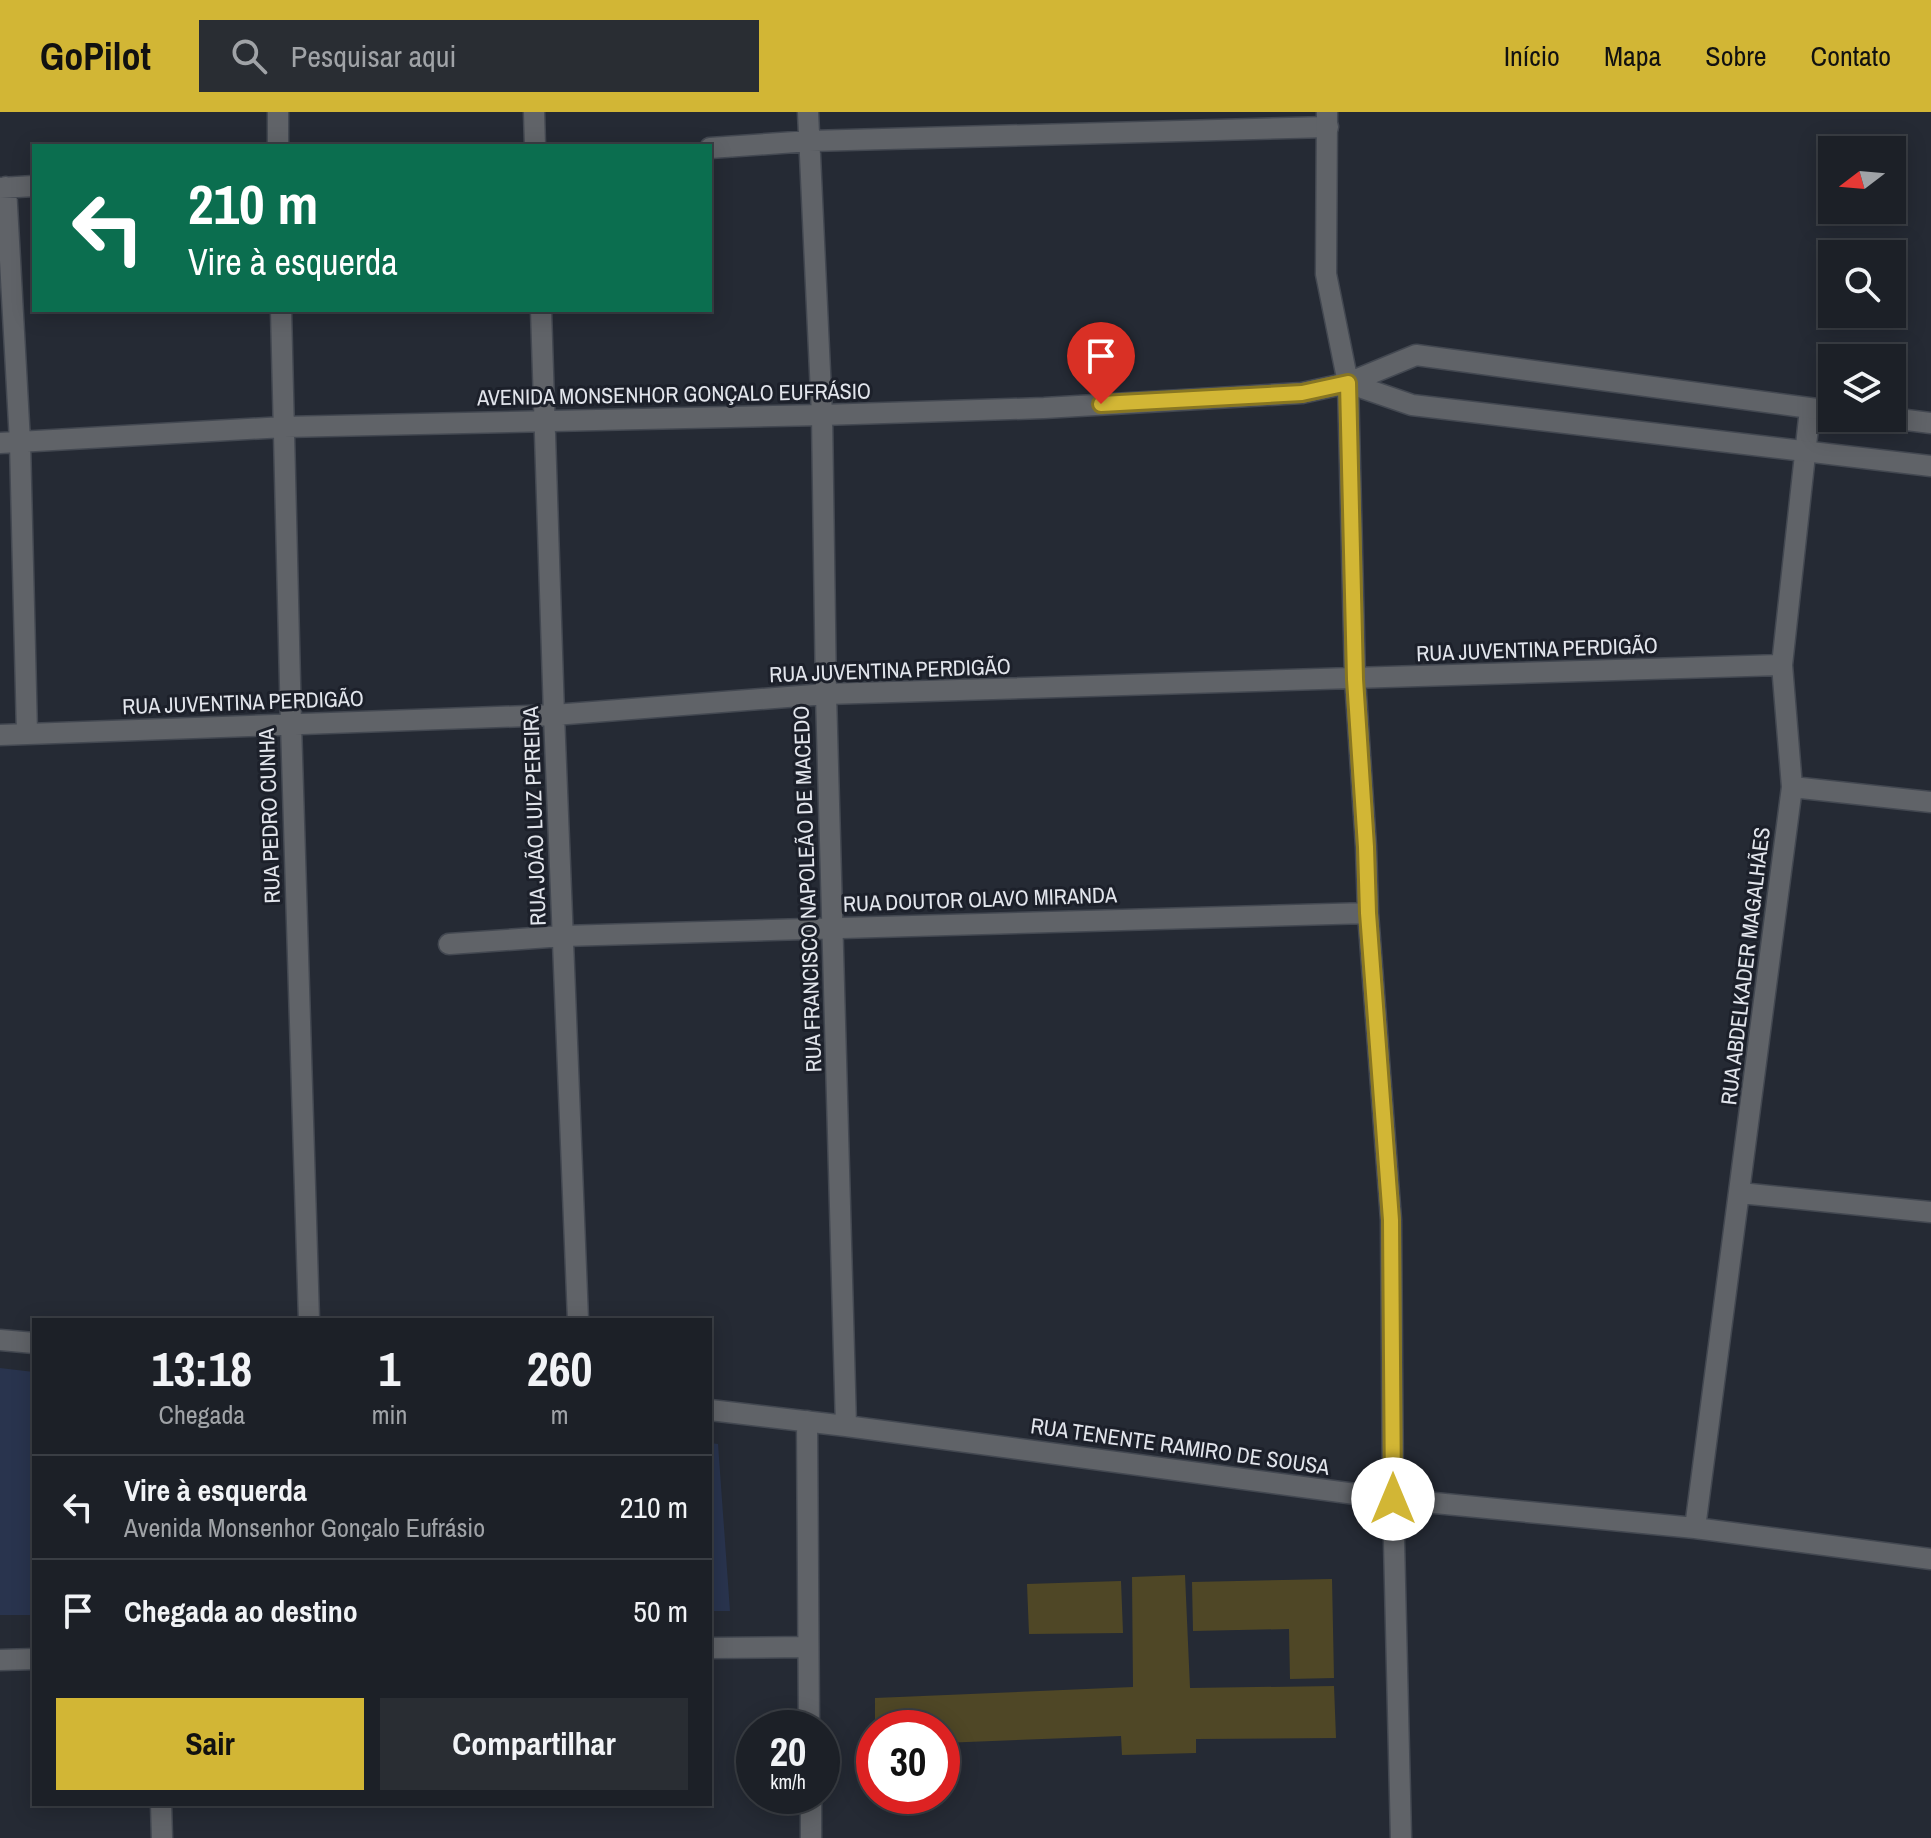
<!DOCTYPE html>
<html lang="pt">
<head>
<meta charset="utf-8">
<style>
	body { margin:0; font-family:"Archivo Narrow",sans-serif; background:#292d33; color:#f1f3f6; height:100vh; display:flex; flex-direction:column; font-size:30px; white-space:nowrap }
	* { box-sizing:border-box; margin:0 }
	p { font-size:26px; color:#a0a3a7 }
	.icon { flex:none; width:44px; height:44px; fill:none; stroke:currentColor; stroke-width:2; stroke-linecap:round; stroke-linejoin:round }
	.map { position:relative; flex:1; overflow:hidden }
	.drawer { position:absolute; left:32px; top:1206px; width:680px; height:488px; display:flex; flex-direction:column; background:#1c2027; border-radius:0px; box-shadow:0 4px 20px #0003,0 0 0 2px #3a3e44 }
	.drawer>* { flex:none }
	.top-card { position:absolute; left:32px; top:32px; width:680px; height:168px; border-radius:0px; box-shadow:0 4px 20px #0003,0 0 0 2px #3a3e44; background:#0b6e4f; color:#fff; overflow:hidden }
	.needle { width:52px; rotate:254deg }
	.tools { position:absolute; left:1818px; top:24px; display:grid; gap:16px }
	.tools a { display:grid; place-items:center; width:88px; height:88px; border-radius:0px; background:#1c2027; box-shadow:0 4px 20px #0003,0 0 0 2px #3a3e44; font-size:40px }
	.speed { position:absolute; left:736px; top:1598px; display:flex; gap:16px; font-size:40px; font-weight:700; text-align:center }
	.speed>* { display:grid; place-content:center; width:104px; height:104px; border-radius:50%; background:#1c2027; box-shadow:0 4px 20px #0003,0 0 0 2px #3a3e44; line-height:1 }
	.speed small { font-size:20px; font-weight:400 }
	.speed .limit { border:12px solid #d22; background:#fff; color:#111 }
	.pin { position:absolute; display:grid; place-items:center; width:68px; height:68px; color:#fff; margin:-82px -34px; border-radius:50% 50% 50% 0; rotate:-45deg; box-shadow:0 0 8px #0007 }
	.pin .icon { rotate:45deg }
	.me { position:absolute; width:88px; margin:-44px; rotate:0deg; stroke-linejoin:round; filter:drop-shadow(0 0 6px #0008) }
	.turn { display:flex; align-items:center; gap:28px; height:168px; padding:0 24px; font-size:36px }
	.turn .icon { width:104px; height:104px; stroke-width:2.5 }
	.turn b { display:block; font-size:56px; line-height:68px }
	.eta { display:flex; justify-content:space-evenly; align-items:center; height:136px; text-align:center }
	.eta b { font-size:48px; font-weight:800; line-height:56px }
	.button { display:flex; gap:16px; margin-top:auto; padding:16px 24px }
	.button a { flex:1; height:92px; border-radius:0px; background:#d2b635; color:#111; font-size:32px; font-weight:800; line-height:92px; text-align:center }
	.button a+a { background:#292d33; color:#f1f3f6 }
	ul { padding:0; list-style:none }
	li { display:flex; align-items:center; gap:24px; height:104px; padding:0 24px; border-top:2px solid #3a3e44 }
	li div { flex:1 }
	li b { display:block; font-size:30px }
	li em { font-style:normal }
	header { display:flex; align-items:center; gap:48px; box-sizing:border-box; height:112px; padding:0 40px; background:#d2b635; color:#111 }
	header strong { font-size:38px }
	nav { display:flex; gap:44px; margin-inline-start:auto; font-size:28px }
	.search { width:560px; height:72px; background:#292d33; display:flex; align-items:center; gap:20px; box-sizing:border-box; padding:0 28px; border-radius:0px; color:#a0a3a7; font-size:30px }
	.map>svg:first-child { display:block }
	.green { fill:#29344e }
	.building { fill:#4f4726 }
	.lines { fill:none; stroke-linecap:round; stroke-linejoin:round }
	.minor-casing { stroke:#434851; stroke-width:23 }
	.tertiary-casing { stroke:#434851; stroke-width:23 }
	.minor { stroke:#606368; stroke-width:20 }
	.tertiary { stroke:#606368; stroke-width:20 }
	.route-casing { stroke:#887622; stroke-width:20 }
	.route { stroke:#d2b635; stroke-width:14 }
	.labels { text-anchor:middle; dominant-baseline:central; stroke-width:6; stroke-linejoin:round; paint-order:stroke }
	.street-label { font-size:22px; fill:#e2e5ec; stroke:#1c202a }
</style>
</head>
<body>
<header>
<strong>GoPilot</strong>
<div class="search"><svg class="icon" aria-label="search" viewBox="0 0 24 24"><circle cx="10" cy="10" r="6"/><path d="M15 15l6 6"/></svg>Pesquisar aqui</div>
<nav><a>Início</a><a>Mapa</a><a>Sobre</a><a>Contato</a></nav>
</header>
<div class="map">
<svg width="1931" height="1726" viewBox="0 0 1931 1726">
	<rect width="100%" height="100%" fill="#252a34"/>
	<!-- green -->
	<path class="green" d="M0,1256l34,4v243h-34z
		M710,1331l8,1 12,167h-20z"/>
	<!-- building -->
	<path class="building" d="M1185,1463l5,113 144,-2 2,52 -140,1v14l-74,2 -1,-19 -179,7v-15h-67v-30l258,-11 -1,-110z
		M1332,1467l2,99 -44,1 -1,-50 -96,2 -1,-49z
		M1121,1469l2,52 -94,1 -2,-50z"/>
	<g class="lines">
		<defs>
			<path id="minor" d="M278,0v34
				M534,0l1,34
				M808,0l14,303 4,279 20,732
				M710,36l100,-7 518,-14
				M6,75l14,255 7,292
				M0,76l34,-2
				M281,198l10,414 18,596
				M541,198l13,405 24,605
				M0,331l284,-16 538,-12 222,-7 258,-15 46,-10 7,296 11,168 2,66 23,307 2,279 8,339
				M0,623l554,-20 272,-21 956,-29
				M1792,675l139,15
				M449,832l114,-8 805,-23
				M1740,1081l191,19
				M0,1228l34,3
				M710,1298l136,16 547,73 302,29 236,31
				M807,1309l2,307
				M1695,1416l97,-741 -10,-122 28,-256
				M710,1536l98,-1
				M0,1548l34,-1
				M811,1684v42
				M161,1692l1,34"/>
			<path id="tertiary" d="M1327,0l-1,162 22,109
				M1348,271l64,22 519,61
				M1348,271l68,-28 416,56
				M1891,306l40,5"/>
		</defs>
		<!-- minor casing -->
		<use href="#minor" class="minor-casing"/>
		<!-- tertiary casing -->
		<use href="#tertiary" class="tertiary-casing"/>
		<!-- minor -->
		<use href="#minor" class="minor"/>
		<!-- tertiary -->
		<use href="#tertiary" class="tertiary"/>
	</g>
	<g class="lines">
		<defs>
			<path id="route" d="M1101,292l201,-11 46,-10 7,296 11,168 2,66 23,307 2,279"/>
		</defs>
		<!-- route casing -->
		<use href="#route" class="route-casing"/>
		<!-- route -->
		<use href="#route" class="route"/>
	</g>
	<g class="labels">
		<!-- street labels -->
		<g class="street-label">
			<text transform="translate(674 282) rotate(-1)">AVENIDA MONSENHOR GONÇALO EUFRÁSIO</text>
			<text transform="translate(1537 537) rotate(-2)">RUA JUVENTINA PERDIGÃO</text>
			<text transform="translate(890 558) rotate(-2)">RUA JUVENTINA PERDIGÃO</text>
			<text transform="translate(243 590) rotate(-2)">RUA JUVENTINA PERDIGÃO</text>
			<text transform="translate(269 704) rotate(-92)">RUA PEDRO CUNHA</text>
			<text transform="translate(534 704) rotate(-92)">RUA JOÃO LUIZ PEREIRA</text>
			<text transform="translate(807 777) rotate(-92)">RUA FRANCISCO NAPOLEÃO DE MACEDO</text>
			<text transform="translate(980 787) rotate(-2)">RUA DOUTOR OLAVO MIRANDA</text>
			<text transform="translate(1745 854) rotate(-83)">RUA ABDELKADER MAGALHÃES</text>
			<text transform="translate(1180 1334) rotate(8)">RUA TENENTE RAMIRO DE SOUSA</text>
		</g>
	</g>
</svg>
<div class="tools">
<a><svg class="needle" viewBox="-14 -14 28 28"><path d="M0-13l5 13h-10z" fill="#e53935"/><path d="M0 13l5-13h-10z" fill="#a0a3a7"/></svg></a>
<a><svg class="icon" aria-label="search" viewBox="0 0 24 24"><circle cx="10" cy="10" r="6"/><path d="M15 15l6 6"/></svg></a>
<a><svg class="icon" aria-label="layers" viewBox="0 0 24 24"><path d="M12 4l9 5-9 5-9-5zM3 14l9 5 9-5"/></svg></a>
</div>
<div class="speed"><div>20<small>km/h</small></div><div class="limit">30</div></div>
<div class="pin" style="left:1101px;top:292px;background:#d93025"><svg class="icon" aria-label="arrive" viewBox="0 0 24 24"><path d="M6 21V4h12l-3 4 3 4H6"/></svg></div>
<svg class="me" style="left:1393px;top:1387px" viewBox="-20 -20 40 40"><circle r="19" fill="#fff"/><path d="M0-13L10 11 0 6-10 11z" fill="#d2b635"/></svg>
<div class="top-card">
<div class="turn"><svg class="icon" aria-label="left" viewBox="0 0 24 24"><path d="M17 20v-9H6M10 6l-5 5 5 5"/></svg><div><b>210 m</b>Vire à esquerda</div></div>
</div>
<section class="drawer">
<div class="eta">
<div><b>13:18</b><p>Chegada</p></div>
<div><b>1</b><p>min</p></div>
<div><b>260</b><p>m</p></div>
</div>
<ul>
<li><svg class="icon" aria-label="left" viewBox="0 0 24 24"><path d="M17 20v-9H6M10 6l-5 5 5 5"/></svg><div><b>Vire à esquerda</b><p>Avenida Monsenhor Gonçalo Eufrásio</p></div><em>210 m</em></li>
<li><svg class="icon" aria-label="arrive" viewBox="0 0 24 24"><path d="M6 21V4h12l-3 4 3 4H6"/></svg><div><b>Chegada ao destino</b></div><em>50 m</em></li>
</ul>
<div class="button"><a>Sair</a><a>Compartilhar</a></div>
</section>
</div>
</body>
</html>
